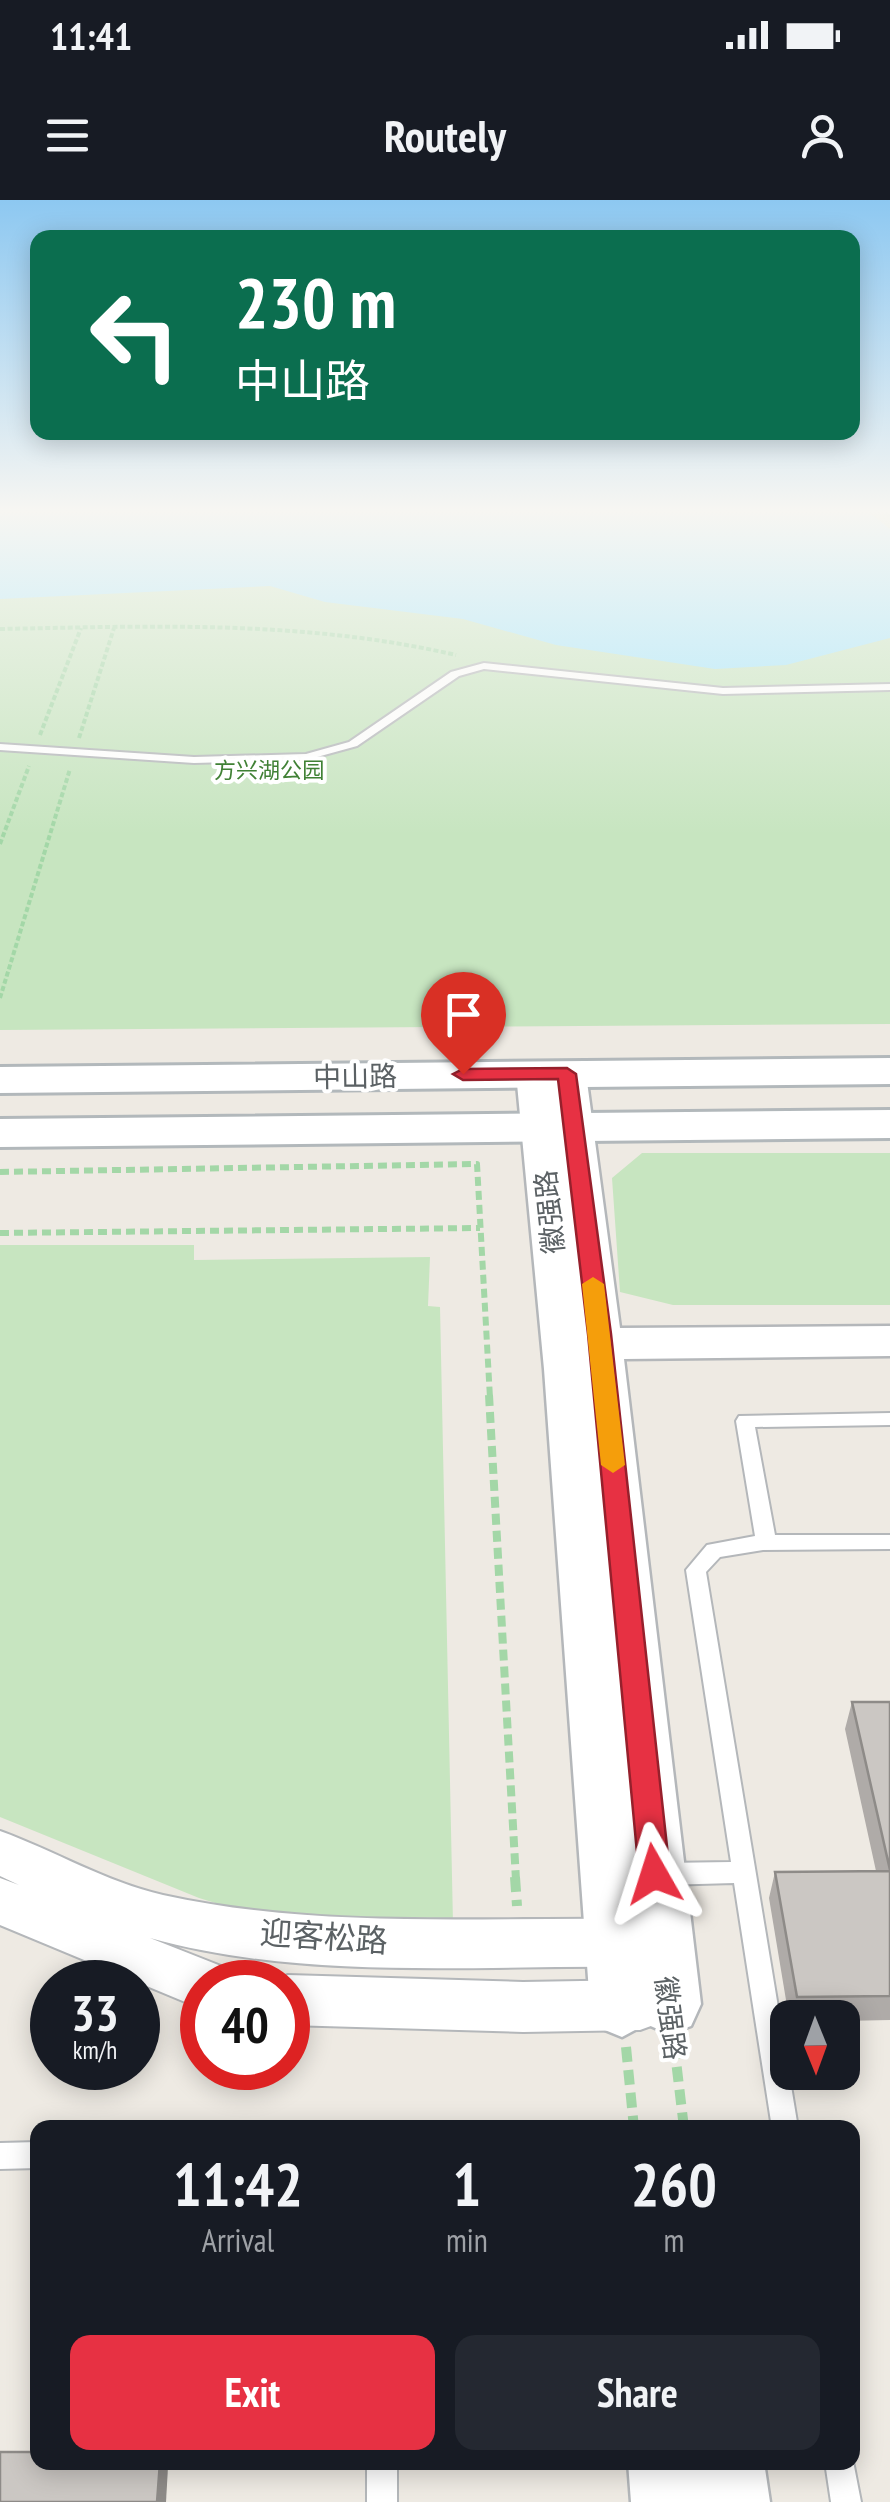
<!DOCTYPE html>
<html lang="en">
<head>
<meta charset="utf-8">
<style>
	body { margin:0; font-family:"PT Sans Narrow","Noto Sans SC",sans-serif; background:#242831; color:#f1f3f6; height:100vh; display:flex; flex-direction:column; font-size:38px; white-space:nowrap }
	* { box-sizing:border-box; margin:0 }
	p { font-size:32px; color:#9ea1a6 }
	.icon { flex:none; width:55px; height:55px; fill:none; stroke:currentColor; stroke-width:2; stroke-linecap:round; stroke-linejoin:round }
	.map { position:relative; flex:1; overflow:hidden }
	.panel { position:absolute; left:30px; top:1920px; width:830px; height:350px; display:flex; flex-direction:column; background:#171b24; border-radius:20px; box-shadow:0 5px 25px #0003 }
	.panel>* { flex:none }
	.guide { position:absolute; left:30px; top:30px; width:830px; height:210px; border-radius:20px; box-shadow:0 5px 25px #0003; background:#0b6e4f; color:#fff; overflow:hidden }
	.needle { width:65px; rotate:179deg }
	.controls { position:absolute; left:770px; top:1800px; display:grid; gap:20px }
	.controls a { display:grid; place-items:center; width:90px; height:90px; border-radius:20px; background:#171b24; box-shadow:0 5px 25px #0003; font-size:50px }
	.speed { position:absolute; left:30px; top:1760px; display:flex; gap:20px; font-size:50px; font-weight:700; text-align:center }
	.speed>* { display:grid; place-content:center; width:130px; height:130px; border-radius:50%; background:#171b24; box-shadow:0 5px 25px #0003; line-height:1 }
	.speed small { font-size:25px; font-weight:400 }
	.speed .limit { border:15px solid #d22; background:#fff; color:#111 }
	.pin { position:absolute; display:grid; place-items:center; width:85px; height:85px; color:#fff; margin:-102px -42px; border-radius:50% 50% 50% 0; rotate:-45deg; box-shadow:0 0 10px #0007 }
	.pin .icon { rotate:45deg }
	.me { position:absolute; width:110px; margin:-55px; rotate:354deg; stroke-linejoin:round; filter:drop-shadow(0 0 8px #0008) }
	.turn { display:flex; align-items:center; gap:35px; height:210px; padding:0 40px; font-size:45px }
	.turn .icon { width:130px; height:130px; stroke-width:2.5 }
	.turn b { display:block; font-size:70px; line-height:85px }
	.eta { display:flex; justify-content:space-evenly; align-items:center; height:170px; text-align:center }
	.eta b { font-size:60px; font-weight:700; line-height:70px }
	.action { display:flex; gap:20px; margin-top:auto; padding:20px 40px }
	.action a { flex:1; height:115px; border-radius:20px; background:#e73143; color:#fff; font-size:40px; font-weight:700; line-height:115px; text-align:center }
	.action a+a { background:#242831; color:#f1f3f6 }
	.status { display:flex; justify-content:space-between; align-items:center; height:70px; padding:0 50px; background:#171b24; direction:ltr }
	.status svg { height:28px; fill:currentColor }
	header { display:flex; justify-content:space-between; align-items:center; height:130px; padding:0 40px; background:#171b24; font-size:45px; font-weight:700 }
	.map>svg:first-child { display:block }
	.green { fill:#c7e5c0 }
	.water { fill:#a4e7fe }
	.lines { fill:none; stroke-linecap:round; stroke-linejoin:round }
	.service-casing { stroke:#b4b7ba; stroke-width:4 }
	.minor-casing { stroke:#b4b7ba; stroke-width:4 }
	.tertiary-casing { stroke:#b4b7ba; stroke-width:5 }
	.secondary-casing { stroke:#b2b8bb; stroke-width:6 }
	.path-far3 { stroke:#a3d7a7; stroke-width:4; stroke-dasharray:5 2.5; stroke-linecap:butt }
	.path-far2 { stroke:#a3d7a7; stroke-width:6; stroke-dasharray:9 5; stroke-linecap:butt }
	.path-far1 { stroke:#a3d7a7; stroke-width:8; stroke-dasharray:11 6; stroke-linecap:butt }
	.path { stroke:#a3d7a7; stroke-width:10; stroke-dasharray:15 8; stroke-linecap:butt }
	.service { fill:#fff; fill-rule:evenodd }
	.minor { fill:#fff; fill-rule:evenodd }
	.tertiary { fill:#fff; fill-rule:evenodd }
	.secondary { fill:#fff; fill-rule:evenodd }
	.wall { fill:#afaba8 }
	.shaded-wall { fill:#8e8b88 }
	.building { fill:#cbc7c3; stroke:#8e8b88; stroke-width:2.5 }
	.route { fill:#e73143; stroke:#96202c; stroke-width:2.5 }
	.slow { fill:#f59e0b }
	.labels { text-anchor:middle; dominant-baseline:central; stroke-width:8; stroke-linejoin:round; paint-order:stroke }
	.far-park-label { font-size:22px; fill:#408135; stroke:#fff }
	.street-label { font-size:28px; fill:#5b6164; stroke:#fff }
	.near-street-label { font-size:32px; fill:#5b6164; stroke:#fff }
</style>
</head>
<body>
<div class="status"><b>11:41</b><svg viewBox="0 0 49 12"><path d="M0 12V9h3v3zM5 12V6h3v6zM10 12V3h3v9zM15 12V0h3v12zM26 1h20v11H26zM47 4h2v5h-2z"/></svg></div>
<header><svg class="icon" aria-label="menu" viewBox="0 0 24 24"><path d="M4 6h16M4 12h16M4 18h16"/></svg>Routely<svg class="icon" aria-label="person" viewBox="0 0 24 24"><circle cx="12" cy="8" r="4"/><path d="M4 21q1-7 8-7t8 7"/></svg></header>
<div class="map">
<svg width="890" height="2302" viewBox="0 0 890 2302">
	<rect width="100%" height="100%" fill="#eeeae3"/>
	<!-- green -->
	<path class="green" d="M0,313h890v511l-890,6z
		M642,953h248v152h-217l-53,-13 -8,-114z
		M0,1045h194v15l236,-3 -2,49 12,1 13,617 -189,-6 -65,-20 -199,-81z"/>
	<!-- water -->
	<path class="water" d="M0,313h870l20,16v109l-104,27 -71,4 -159,-24 -93,-26 -138,-17 -55,-16 -270,13z"/>
	<g class="lines">
		<defs>
			<path id="service" d="M484,463l239,25 167,-4v6l-167,4 -239,-25 -25,7 -102,70 -51,14 -112,3 -194,-13v-6l194,13 112,-3 43,-12 102,-70z
				M890,1213v12l-135,2 20,108h115v14l-127,1 -43,7 -14,15 92,556h-26l-38,-245 -70,2 -8,-4 -4,-7 4,-7 8,-4 67,-1 -45,-292 21,-25 48,-9 -19,-115 3,-5z
				M38,1942v26l-38,1v-26z
				M852,2256l9,46h-30l-6,-40h27z
				M367,2262h30v40h-30z"/>
			<path id="minor" d="M0,1631c55,20 106,51 163,64 154,34 315,22 471,24l18,7 8,17 -8,17 -18,7c-160,-2 -329,14 -484,-29l71,28 7,16h-26v27l-202,-84v-47l19,7 -19,-9z
				M288,1775l235,7 117,-2 19,7 7,18 -7,18 -19,7 -117,2 -235,-7v-43h-19z"/>
			<path id="tertiary" d="M535,862l16,8 16,-7 13,3 6,8 34,254 270,-2v30l-266,3 77,645 -10,22 -22,8 -23,-10 -24,13 -22,-9 -10,-22 -46,-637 -28,-296 6,-8z
				M628,2262h136l6,40h-139z"/>
			<path id="secondary" d="M890,858v26l-890,9v-26z
				M890,910v28l-890,9v-28z"/>
		</defs>
		<!-- service casing -->
		<use href="#service" class="service-casing"/>
		<!-- minor casing -->
		<use href="#minor" class="minor-casing"/>
		<!-- tertiary casing -->
		<use href="#tertiary" class="tertiary-casing"/>
		<!-- secondary casing -->
		<use href="#secondary" class="secondary-casing"/>
		<!-- path-far3 -->
		<path class="path-far3" d="M886,313l4,4
			M0,429c155,-3 304,-9 456,26
			M40,535l41,-107
			M79,538l35,-110
			M0,644l29,-78
			M0,798l70,-229"/>
		<!-- path-far2 -->
		<path class="path-far2" d="M0,972l477,-8 13,234
			M0,1033l480,-5"/>
		<!-- path-far1 -->
		<path class="path-far1" d="M489,1195l27,485"/>
		<!-- path -->
		<path class="path" d="M515,1677l2,29
			M674,1844l10,84
			M626,1847l8,81"/>
		<!-- service -->
		<use href="#service" class="service"/>
		<!-- minor -->
		<use href="#minor" class="minor"/>
		<!-- tertiary -->
		<use href="#tertiary" class="tertiary"/>
		<!-- secondary -->
		<use href="#secondary" class="secondary"/>
	</g>
	<!-- wall -->
	<path class="wall" d="M852,1502h38v318l-48,1v-3h-53l-20,-120 6,-26 101,-1 -31,-142z"/>
	<!-- shaded-wall -->
	<path class="shaded-wall" d="M160,2262h7l1,5 -2,35h-9z"/>
	<!-- building -->
	<path class="building" d="M852,1502h38v168z
		M890,1671v125l-93,1 -22,-125z
		M0,2252h38v10h122l-3,40h-157z"/>
	<!-- sky -->
	<linearGradient id="sky" x2="0" y2="1"><stop stop-color="#8dc8f1"/><stop offset="0.49" stop-color="#f7f6f2"/><stop offset="1" stop-color="#f7f6f2" stop-opacity="0"/></linearGradient>
	<rect width="890" height="635" fill="url(#sky)"/>
	<!-- route -->
	<path class="route" d="M567,868l9,6 35,260 59,540 -5,10 -11,4 -10,-4 -5,-10 -51,-540 -30,-255 -95,1 -10,-6 10,-5z"/>
	<!-- slow -->
	<path class="slow" d="M593,1077l11,7 21,181 -12,8 -12,-8 -19,-181z"/>
	<g class="labels">
		<!-- far-park labels -->
		<g class="far-park-label">
			<text x="269" y="570">方兴湖公园</text>
		</g>
		<!-- street labels -->
		<g class="street-label">
			<text transform="translate(355 876) rotate(-1)">中山路</text>
			<text transform="translate(549 1012) rotate(-96)">徽强路</text>
			<text transform="translate(671 1818) rotate(83)">徽强路</text>
		</g>
		<!-- near-street labels -->
		<g class="near-street-label">
			<text transform="translate(324 1736) rotate(4)">迎客松路</text>
		</g>
	</g>
</svg>
<div class="controls">
<a><svg class="needle" viewBox="-14 -14 28 28"><path d="M0-13l5 13h-10z" fill="#e53935"/><path d="M0 13l5-13h-10z" fill="#9ea1a6"/></svg></a>
</div>
<div class="speed"><div>33<small>km/h</small></div><div class="limit">40</div></div>
<div class="pin" style="left:463px;top:874px;background:#d93025"><svg class="icon" aria-label="arrive" viewBox="0 0 24 24"><path d="M6 21V4h12l-3 4 3 4H6"/></svg></div>
<svg class="me" style="left:654px;top:1674px" viewBox="-20 -20 40 40"><path d="M0-17L14 15 0 8-14 15z" fill="#e73143" stroke="#fff" stroke-width="4"/></svg>
<div class="guide">
<div class="turn"><svg class="icon" aria-label="left" viewBox="0 0 24 24"><path d="M17 20v-9H6M10 6l-5 5 5 5"/></svg><div><b>230 m</b>中山路</div></div>
</div>
<section class="panel">
<div class="eta">
<div><b>11:42</b><p>Arrival</p></div>
<div><b>1</b><p>min</p></div>
<div><b>260</b><p>m</p></div>
</div>
<div class="action"><a>Exit</a><a>Share</a></div>
</section>
</div>
</body>
</html>
